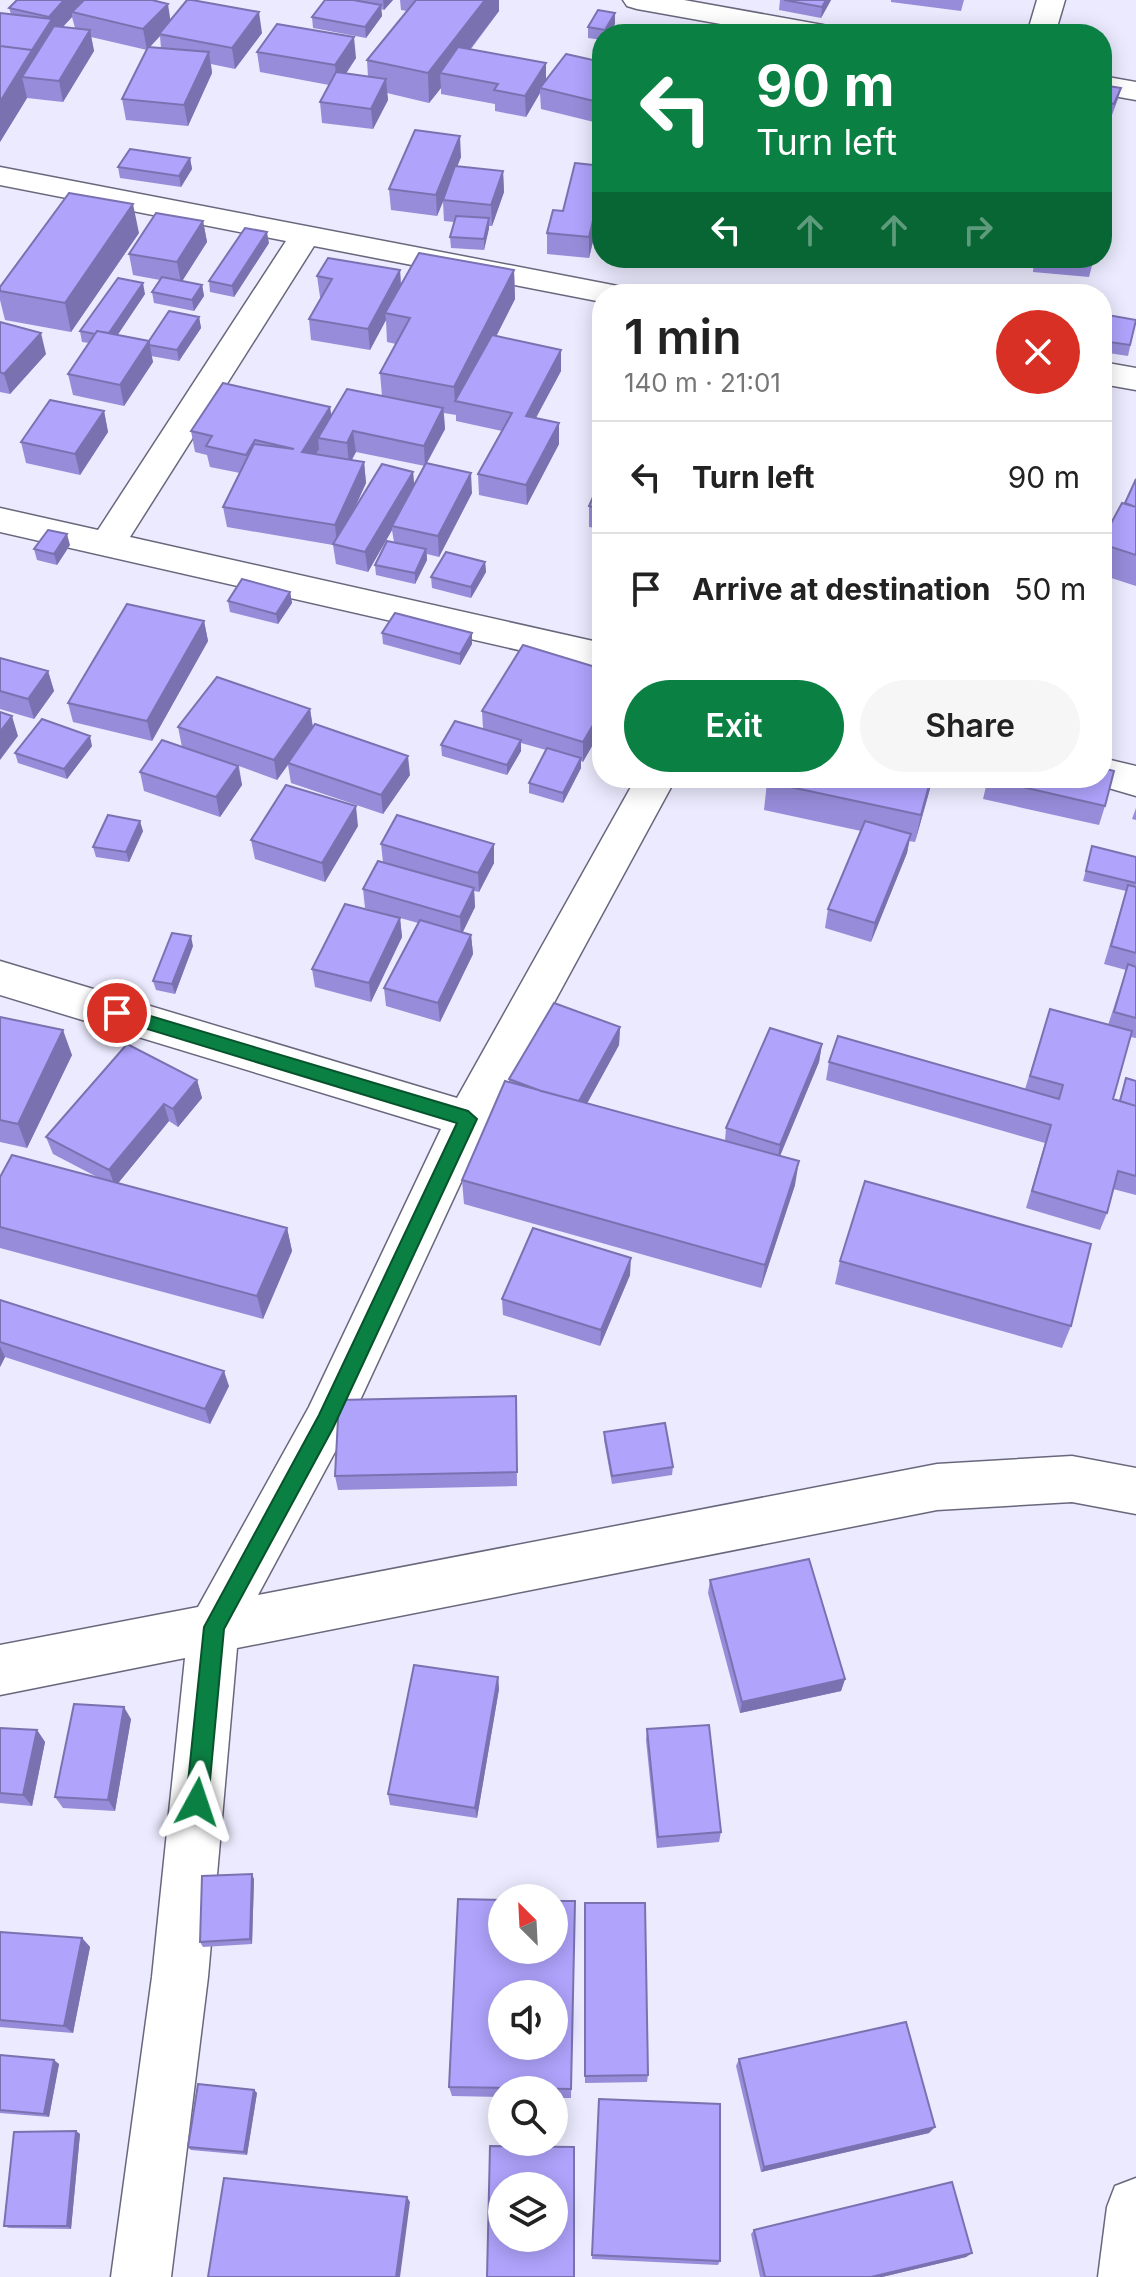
<!DOCTYPE html>
<html lang="en">
<head>
<meta charset="utf-8">
<style>
	body { margin:0; font-family:Inter,sans-serif; background:#f6f6f6; color:#222; height:100vh; display:flex; flex-direction:column; font-size:30px; white-space:nowrap }
	* { box-sizing:border-box; margin:0 }
	p { font-size:26px; color:#767676 }
	.icon { flex:none; width:44px; height:44px; fill:none; stroke:currentColor; stroke-width:2; stroke-linecap:round; stroke-linejoin:round }
	.map { position:relative; flex:1; overflow:hidden }
	.drawer { position:absolute; left:592px; top:284px; width:520px; height:504px; display:flex; flex-direction:column; background:#fff; border-radius:32px; box-shadow:0 4px 20px #0003 }
	.drawer>* { flex:none }
	.banner { position:absolute; left:592px; top:24px; width:520px; height:244px; border-radius:32px; box-shadow:0 4px 20px #0003; background:#0b8043; color:#fff; overflow:hidden }
	.needle { width:52px; rotate:336deg }
	.buttons { position:absolute; left:488px; top:1884px; display:grid; gap:16px }
	.buttons a { display:grid; place-items:center; width:80px; height:80px; border-radius:50%; background:#fff; box-shadow:0 4px 20px #0003; font-size:40px }
	.pin { position:absolute; display:grid; place-items:center; width:68px; height:68px; color:#fff; margin:-34px; border:4px solid #fff; border-radius:50%; box-shadow:0 2px 8px #0007 }
	.me { position:absolute; width:88px; margin:-44px; rotate:5deg; stroke-linejoin:round; filter:drop-shadow(0 0 6px #0008) }
	.turn { display:flex; align-items:center; gap:28px; height:168px; padding:0 32px; font-size:36px }
	.turn .icon { width:104px; height:104px; stroke-width:2.5 }
	.turn b { display:block; font-size:56px; line-height:68px }
	.lanes { display:flex; align-items:center; height:76px; padding:0 32px; background:#0003; justify-content:center; gap:40px; direction:ltr }
	.lanes .off { opacity:.35 }
	.round { display:grid; place-items:center; flex:none; width:84px; height:84px; border-radius:42px; background:#f6f6f6 }
	.overview { display:flex; align-items:center; justify-content:space-between; height:136px; padding:0 32px }
	h1 { font-size:48px; font-weight:600; line-height:60px }
	.button { display:flex; gap:16px; margin-top:auto; padding:16px 32px }
	.button a { flex:1; height:92px; border-radius:48px; background:#0b8043; color:#fff; font-size:32px; font-weight:600; line-height:92px; text-align:center }
	.button a+a { background:#f6f6f6; color:#222 }
	ul { padding:0; list-style:none }
	li { display:flex; align-items:center; gap:24px; height:112px; padding:0 32px; border-top:2px solid #e0e0e0 }
	li div { flex:1 }
	li b { display:block; font-size:30px }
	li em { font-style:normal }
	.map>svg:first-child { display:block }
	.lines { fill:none; stroke-linecap:round; stroke-linejoin:round }
	.street-casing { stroke:#69677c; stroke-width:3 }
	.secondary-casing { stroke:#69677c; stroke-width:3 }
	.street { fill:#fff; fill-rule:evenodd }
	.secondary { fill:#fff; fill-rule:evenodd }
	.wall { fill:#968cd9; fill-rule:evenodd }
	.shaded-wall { fill:#7a72b0 }
	.building { fill:#afa3fc; stroke:#7a72b0; stroke-width:2; fill-rule:evenodd }
	.route { fill:#0b8043; stroke:#07532c; stroke-width:2 }
</style>
</head>
<body>
<div class="map">
<svg width="1136" height="2277" viewBox="0 0 1136 2277">
	<rect width="100%" height="100%" fill="#ebeafe"/>
	<g class="lines">
		<defs>
			<path id="street" d="M623,0h61l139,25 10,3 4,6h-61l-139,-25 -10,-3z
				M1037,0h28l-10,34h-28z
				M1102,76l34,6v18l-34,-6z
				M0,167l623,120 5,7h-26v8l-288,-56 -184,291 472,106v26l-602,-137v-24l98,22 188,-289 -286,-56z
				M1102,362l34,6v22l-34,-6z
				M1102,758l34,8v30l-48,-14 -2,-4h16z
				M636,778h40l-189,348 -144,311 -85,158 679,-131 135,-8 64,12v46l-64,-12 -135,8 -700,138 -29,329 -37,300h-60l41,-300 33,-319 -185,37v-50l198,-38 111,-200 132,-278 -441,-134v-34l457,137z"/>
			<path id="secondary" d="M1136,2178v99h-38l9,-70 8,-21z"/>
		</defs>
		<!-- street casing -->
		<use href="#street" class="street-casing"/>
		<!-- secondary casing -->
		<use href="#secondary" class="secondary-casing"/>
		<!-- street -->
		<use href="#street" class="street"/>
		<!-- secondary -->
		<use href="#secondary" class="secondary"/>
	</g>
	<!-- wall -->
	<path class="wall" d="M325,0h68l-9,10 -3,-1 1,7 -16,22 -53,-10 -1,-11z
		M400,0h99v11l-28,38 75,31 56,-18v62l-61,-15 -1,-16 -14,24 -31,-6v-7l-54,-10v-6l-12,15 -42,-10 1,7 -15,29 -51,-6 -2,-21 9,-17 -69,-13 -3,-20 99,6 -10,16 22,3 -1,-17 40,-49 -6,-1z
		M780,0h51l-10,18 -42,-8z
		M891,0h73l-3,11 -70,-9z
		M9,8l161,12 92,13 -27,36 -24,-5 1,9 -24,53 -62,-6 -4,-21 25,-49 -56,-13 3,14 -31,51 -36,-4 -27,44 11,-128zM72,17l3,11 -12,-1zM160,36l1,12 -11,-1z
		M615,24l-6,10h-7v6l-14,-2v-11z
		M1102,85l19,3 -3,11 -6,16 -10,-2z
		M461,157l-4,10 46,4 1,21 -12,34h-3l-5,24 -33,-2 -1,-11 4,-15 -10,-1 -1,-19 -6,14 -46,-6 -2,-21z
		M190,158l2,11 -11,18 -61,-9 -2,-11z
		M602,166v38l-13,54 -42,-4v-21z
		M203,221l4,21 -25,39 20,4 2,11 -10,15 -40,-8 -2,-11 8,-12 -27,-5 -4,-21z
		M139,233l-68,99 -66,-12 -5,-20v-13z
		M269,243l-35,54 -24,-5 -1,-11z
		M1034,258h60l-5,19 -56,-5z
		M400,270l1,15 113,-15 1,29 -19,37 65,14v21l-25,47 23,26 -32,61 -48,-10 -1,-21 24,-43 -46,-10v-6l-12,-2 1,16 -18,34 45,30 -33,64 -12,-3v6l-12,24 -39,-9 -1,-10 19,-23 -2,-12 -24,42 -32,-8 -3,-19 -106,-18 -4,-20 17,-34 -30,-6 -3,-12 -12,-3 -4,-21 139,-24 1,8 51,-19 -2,-23 16,-29 -9,-2 -1,-22 -16,30 -59,-10 -2,-21 12,-22h-1l-3,-21zM356,452l69,14 -11,20 -1,-14 -61,42 14,-31 -2,-21 -12,-2z
		M145,294l-28,41 32,6 50,-24 2,11 -22,33 -28,-5 2,6 -29,44 -51,-11 -5,-21 21,-31 -7,-1 -2,-11z
		M1102,314l34,6 -8,36 -26,-4z
		M0,322l46,32 -36,40 -10,-2z
		M104,411l4,21 -28,43 -54,-12 -5,-21z
		M602,477v52l-13,-2v-21z
		M1136,479v107l-34,-11v-35l23,-37z
		M70,545l-13,20 -20,-5 -3,-11z
		M485,562l1,10 -15,26 -39,-10 -1,-11z
		M290,592l2,11 -14,21 -48,-12 -2,-11z
		M204,621l4,20 -56,100 -79,-19 -5,-19z
		M382,633l90,11 -12,21 -77,-21z
		M0,658l48,13 6,20 -20,28 -34,-10z
		M602,669l-19,93 -2,-1v7l-18,35 -34,-10v-10l17,-33 -25,-7v8l-14,24 -65,-19 -1,-11 42,-16 -1,-18z
		M310,709l3,18 97,48 -27,39 -92,-31 -3,-18 -11,15 -38,-14 3,19 -22,32 -76,-26 -4,-19 42,-25 -4,-20z
		M92,746l-25,33 -49,-16 -3,-10z
		M933,778l-18,64 -6,-1 -2,12 -36,89 -46,-14 3,-19 33,-78 -97,-21 3,-28z
		M988,778l117,28 -6,19 -116,-26z
		M1136,808v12l-4,-1z
		M358,826l-33,56 -70,-23 -4,-19z
		M143,831l-14,31 -33,-5 -3,-10z
		M381,844l113,19 -15,29 -5,-1 1,16 -13,26 9,2 2,19 -33,68 -54,-16 -2,-18 34,-65 -53,-15 -2,-19 20,-27z
		M1092,846l44,11v181l-6,-1 -17,62 6,2 7,-23 10,3v114l-23,-6 -6,24 -7,17 -74,-22 19,-65 -219,-63 3,-18 196,27 25,-80 58,16 18,-55 -22,-6 22,-73 -43,-10z
		M400,918l2,19 -31,65 -56,-15 -3,-18z
		M193,946l-18,48 -19,-4 -3,-9z
		M0,1017l72,38 -45,93 -27,-6z
		M620,1027l-1,18 -32,58 138,38 1,-13 96,-84 -3,18 -39,94 15,29 -34,103 -297,-84 -2,-24 47,-98v-3z
		M197,1080l5,18 -24,29 -9,-6 -51,62 169,45 5,23 -29,68 -263,-71v-71l99,1 -46,-24 -7,-17z
		M840,1261l231,65 -9,22 -227,-64z
		M630,1275l-30,71 -97,-31 -1,-16z
		M0,1300l229,86 -19,38 -205,-67 -5,10z
		M516,1396l1,90 -179,4 -3,-14z
		M604,1432l69,35 -1,8 -60,9 -8,-44z
		M710,1580l135,99 -4,12 -101,22 -32,-120z
		M498,1677l1,12 -22,129 -87,-13 -2,-11z
		M131,1719l-16,92 -52,-3 -8,-11z
		M0,1728l37,2 8,12 -13,64 -32,-3z
		M647,1729l74,103 -2,10 -62,6 -11,-108z
		M254,1879l-2,65 -49,3 -3,-5z
		M575,1901l-4,197h-17v-8h-52v7l-50,-1 -3,-9z
		M585,1903l63,172 -1,7 -62,1z
		M0,1932l82,6 8,9 -17,86 -73,-6z
		M0,2055l59,9 -10,53 -49,-4z
		M739,2059l190,74 -168,39 -25,-106z
		M254,2090l3,3 -10,62 -56,-5 -3,-3z
		M599,2099l121,162 -2,4 -126,-6z
		M76,2131l4,3 -9,95 -62,-1 -5,-2z
		M754,2230l218,23 -6,4 -84,20h-122l-9,-43z"/>
	<!-- shaded-wall -->
	<path class="shaded-wall" d="M64,0h24l-16,12v5l-17,18 -33,42 5,21 -27,44v-40l50,-80 -1,-5z
		M383,0h10l-9,10z
		M485,0h14v11l-49,64 -10,-2 1,15 -12,15 -1,-30z
		M826,0h5l-10,18 1,-11z
		M168,4l3,20 -12,10 1,2 -13,14 -4,-21z
		M381,5l1,11 -16,22 -1,-11z
		M259,12l3,21 -27,36 -3,-21z
		M615,13v11l-6,10h-4v-4z
		M90,30l4,21 -31,51 -4,-21z
		M354,37l2,21 -19,28 -2,-21z
		M209,52l3,21 -24,53 -4,-21z
		M546,63v21l-6,4v5l-14,24 -1,-21z
		M386,79l2,21 -15,29 -2,-20z
		M460,136l1,21 -24,59 -1,-21z
		M1107,157l-5,22v-14z
		M190,158l2,11 -11,18 -2,-11z
		M503,171l1,21 -12,34 -1,-21z
		M602,184v20l-13,54v-21z
		M133,204l6,29 -68,99 -6,-29z
		M489,218v11l-5,21v-11z
		M203,221l4,21 -26,41 -4,-21z
		M267,232l2,11 -35,54 -2,-11z
		M400,270l1,21 -16,22 1,7 -16,30 -2,-21z
		M514,270l1,29 -52,103 -8,-1 1,15 -2,-29z
		M143,283l2,11 -36,54 -3,-11z
		M202,285l2,11 -10,15 -2,-11z
		M199,317l2,11 -22,33 -2,-11z
		M41,333l5,21 -36,40 -6,-20z
		M149,341l4,21 -29,44 -4,-21z
		M561,350v21l-35,65v-20z
		M330,407l3,20 -15,11 1,11 -15,23 -2,-20z
		M443,408l2,21 -20,37 -1,-20z
		M104,411l4,21 -28,43 -5,-21z
		M559,423v21l-32,61 -1,-20z
		M353,431l3,21 -7,12 -2,-21z
		M364,462l2,21 -29,63 -2,-21z
		M413,472l2,20 -23,34v4l-24,42 -3,-20z
		M471,473l1,20 -33,64 -1,-21z
		M67,534l3,11 -13,20 -3,-11z
		M426,549l1,11 -12,24v-11z
		M485,562l1,10 -15,26v-11z
		M290,592l2,11 -14,21 -2,-10z
		M204,621l4,20 -56,100 -5,-20z
		M472,633v11l-12,21v-11z
		M48,671l6,20 -20,28 -6,-20z
		M310,709l3,20 -36,51 -3,-20z
		M602,710v19l-19,33v-20z
		M12,716l6,20 -18,24v-28z
		M90,736l2,10 -25,33 -3,-10z
		M521,740v11l-14,24v-10z
		M408,756l2,19 -27,39 -2,-19z
		M581,758v10l-18,35v-10z
		M238,766l4,19 -22,32 -4,-20z
		M931,778h2l-18,64 6,-27z
		M356,806l2,20 -33,56 -3,-19z
		M140,821l3,10 -14,31 -3,-10z
		M911,834l-4,19 -36,89 4,-19z
		M494,844v19l-15,29 -1,-19z
		M474,888l1,19 -14,29 -1,-19z
		M400,918l2,19 -31,65 -2,-19z
		M471,935l2,19 -33,68 -2,-19z
		M191,936l2,10 -18,48 -3,-10z
		M620,1027l-1,18 -42,77v-17z
		M63,1030l9,25 -45,93 -9,-24z
		M822,1044l-3,18 -42,101 3,-18z
		M197,1080l5,18 -24,29 -5,-18z
		M164,1104l5,17 -54,66 -6,-17z
		M799,1161l-4,24 -34,103 4,-23z
		M287,1228l5,23 -29,68 -6,-23z
		M631,1258l-1,17 -30,71 1,-16z
		M0,1346l5,11 -5,10z
		M224,1371l5,15 -19,38 -5,-15z
		M498,1677l1,12 -22,129 -2,-10z
		M845,1679l-4,12 -101,22 2,-11z
		M124,1707l7,12 -16,92 -7,-11z
		M37,1730l8,12 -13,64 -9,-11z
		M252,1874l2,5 -2,65 -2,-5z
		M82,1938l8,9 -17,86 -9,-7z
		M54,2060l5,4 -10,53 -5,-3z
		M254,2090l3,3 -10,62 -3,-3z
		M935,2127l-6,6 -168,39 3,-5z
		M76,2131l4,3 -9,95 -4,-3z
		M407,2197l3,5 -10,75h-4z
		M972,2253l-6,4 -84,20h-11z"/>
	<!-- building -->
	<path class="building" d="M17,0h47l-15,17 -40,-9z
		M84,0h68l16,4 -25,25 -71,-17z
		M187,0h5l67,12 -27,36 -73,-14z
		M325,0h28l28,5 -16,22 -53,-10z
		M416,0h69l-57,73 -61,-13z
		M784,0h42l-4,7z
		M598,10l17,3 -10,17 -17,-3z
		M0,13l52,6 -20,31 -32,-4z
		M277,24l77,13 -19,28 -78,-13z
		M54,26l36,4 -31,51 -37,-4z
		M0,46l32,4 -32,52z
		M148,47l61,5 -25,53 -62,-6z
		M458,47l88,16 -21,33 -31,-6 4,-6 -58,-11z
		M566,54l36,8v41l-62,-15z
		M336,72l50,7 -15,30 -51,-7z
		M1102,85l19,3 -7,16 -12,-2z
		M415,130l45,6 -24,59 -47,-6z
		M130,149l60,9 -11,18 -61,-9z
		M1102,155l5,2 -5,8z
		M575,163l27,3v18l-13,53 -42,-4 6,-23 10,1z
		M455,166l48,5 -12,34 -48,-5z
		M69,193l64,11 -68,99 -65,-12v-4z
		M156,213l47,8 -26,41 -48,-8z
		M456,216l33,2 -5,21 -34,-2z
		M245,228l22,4 -35,54 -23,-5z
		M419,253l95,17 -60,117 -74,-14 30,-55 -25,-5z
		M328,258l72,12 -32,59 -59,-10 23,-40 -15,-3z
		M162,277l40,8 -10,15 -40,-8z
		M118,278l25,5 -34,50 -12,-2 -2,3 -15,-3z
		M169,311l30,6 -22,33 -28,-5v-4z
		M1102,314l34,6 -6,25 -28,-4z
		M0,322l41,11 -37,41 -4,-2z
		M97,331l52,10 -29,44 -52,-11z
		M492,335l69,15 -35,66 33,7 -33,62 -48,-11 34,-61 -57,-12z
		M223,383l107,24 -28,45 62,10 -29,63 -112,-18 31,-63 40,5 -39,-9 -9,15 -40,-9 6,-10 -21,-5z
		M347,389l96,19 -19,38 -71,-15 -6,12 -29,-5z
		M50,400l54,11 -29,43 -54,-12z
		M426,463l45,10 -33,63 -46,-10z
		M382,464l31,8 -48,80 -32,-8z
		M602,477v32l-13,-3z
		M1136,479v28l-11,-4z
		M1122,503l14,4v48l-34,-11v-4z
		M48,530l19,4 -13,20 -20,-5z
		M387,541l39,8 -11,24 -40,-8z
		M446,552l39,10 -14,25 -40,-10z
		M242,579l48,13 -14,22 -48,-13z
		M127,604l77,17 -57,100 -79,-18z
		M395,613l77,20 -12,21 -78,-21z
		M523,645l79,24v41l-19,32 -101,-31z
		M0,658l48,13 -20,28 -28,-8z
		M217,677l93,32 -36,51 -96,-33z
		M0,712l12,4 -12,16z
		M42,719l48,17 -26,33 -49,-16z
		M455,721l66,19 -14,25 -66,-20z
		M315,724l93,32 -27,39 -93,-32z
		M162,740l76,26 -22,31 -76,-25z
		M547,748l34,10 -18,35 -34,-10z
		M1102,768l12,3 -9,35 -117,-27v-1h114z
		M769,778h162l-10,37 -154,-33z
		M286,785l70,21 -34,57 -71,-23z
		M108,815l32,6 -14,31 -33,-5z
		M397,815l97,29 -16,29 -97,-29z
		M865,821l46,13 -36,89 -47,-14z
		M1092,846l44,11v26l-50,-12z
		M378,861l96,27 -14,29 -97,-28z
		M1128,885l8,2v66l-25,-7z
		M345,904l55,14 -31,65 -57,-14z
		M420,920l51,15 -33,68 -54,-15z
		M172,933l19,3 -19,48 -19,-3z
		M1128,964l8,3v51l-22,-6z
		M554,1003l66,24 -41,74 -38,-10 -32,-12z
		M1050,1009l82,22 -19,68 23,7v70l-18,-5 -11,42 -75,-22 19,-66 -222,-63 9,-26 221,63 4,-14 -33,-9z
		M0,1017l63,13 -45,94 -18,-4z
		M770,1028l52,16 -42,101 -54,-17z
		M127,1044l70,36 -24,29 -9,-5 -55,66 -63,-33z
		M1126,1078l10,3v25l-16,-5z
		M505,1081l294,80 -34,104 -303,-85z
		M12,1155l275,73 -30,68 -257,-69v-50z
		M865,1181l226,63 -20,82 -231,-65z
		M533,1228l98,30 -30,72 -99,-31z
		M0,1300l224,71 -19,38 -205,-67z
		M516,1396l1,76 -182,4 4,-76z
		M665,1423l8,44 -61,9 -8,-44z
		M809,1559l36,120 -103,23 -32,-122z
		M414,1665l84,12 -23,131 -87,-14z
		M74,1704l50,3 -16,93 -53,-3z
		M709,1725l12,107 -63,5 -11,-108z
		M0,1728l37,2 -14,65 -23,-2z
		M252,1874l-2,65 -50,3 2,-66z
		M458,1899l44,1v50h52v-49h21l-4,188 -122,-2zM502,1994h52v52h-52z
		M585,1903h60l3,172 -63,1z
		M0,1932l82,6 -18,88 -64,-6z
		M906,2022l29,105 -171,40 -25,-108z
		M0,2055l54,5 -10,54 -44,-4z
		M198,2084l56,6 -10,62 -56,-5z
		M599,2099l121,5v157l-128,-6z
		M76,2131l-9,95h-63l10,-94z
		M490,2146l84,1v130h-87zM502,2186h52v52h-52z
		M224,2178l183,19 -11,80h-188z
		M952,2182l20,71 -101,24h-106l-11,-47z"/>
	<!-- route -->
	<path class="route" d="M117,1006l351,105 9,8 -144,309 -109,201 -16,173 -3,8 -8,3 -8,-3 -3,-8 18,-175 115,-212 138,-292 -346,-105 -3,-5 3,-5z"/>
</svg>
<div class="buttons">
<a><svg class="needle" viewBox="-14 -14 28 28"><path d="M0-13l5 13h-10z" fill="#e53935"/><path d="M0 13l5-13h-10z" fill="#767676"/></svg></a>
<a><svg class="icon" aria-label="sound" viewBox="0 0 24 24"><path d="M4 9h4l5-4v14l-5-4H4zM17 9q2 3 0 6"/></svg></a>
<a><svg class="icon" aria-label="search" viewBox="0 0 24 24"><circle cx="10" cy="10" r="6"/><path d="M15 15l6 6"/></svg></a>
<a><svg class="icon" aria-label="layers" viewBox="0 0 24 24"><path d="M12 4l9 5-9 5-9-5zM3 14l9 5 9-5"/></svg></a>
</div>
<div class="pin" style="left:117px;top:1013px;background:#d93025"><svg class="icon" aria-label="arrive" viewBox="0 0 24 24"><path d="M6 21V4h12l-3 4 3 4H6"/></svg></div>
<svg class="me" style="left:197px;top:1802px" viewBox="-20 -20 40 40"><path d="M0-17L14 15 0 8-14 15z" fill="#0b8043" stroke="#fff" stroke-width="4"/></svg>
<div class="banner">
<div class="turn"><svg class="icon" aria-label="left" viewBox="0 0 24 24"><path d="M17 20v-9H6M10 6l-5 5 5 5"/></svg><div><b>90 m</b>Turn left</div></div>
<div class="lanes"><svg class="icon" aria-label="left" viewBox="0 0 24 24"><path d="M17 20v-9H6M10 6l-5 5 5 5"/></svg><svg class="icon off" aria-label="ahead" viewBox="0 0 24 24"><path d="M12 20V5M6 11l6-6 6 6"/></svg><svg class="icon off" aria-label="ahead" viewBox="0 0 24 24"><path d="M12 20V5M6 11l6-6 6 6"/></svg><svg class="icon off" aria-label="right" viewBox="0 0 24 24"><path d="M7 20v-9h11M14 6l5 5-5 5"/></svg></div>
</div>
<section class="drawer">
<div class="overview"><div><h1>1 min</h1><p>140 m · 21:01</p></div><a class="round" style="background:#d93025;color:#fff"><svg class="icon" aria-label="close" viewBox="0 0 24 24"><path d="M6 6l12 12M18 6L6 18"/></svg></a></div>
<ul>
<li><svg class="icon" aria-label="left" viewBox="0 0 24 24"><path d="M17 20v-9H6M10 6l-5 5 5 5"/></svg><div><b>Turn left</b></div><em>90 m</em></li>
<li><svg class="icon" aria-label="arrive" viewBox="0 0 24 24"><path d="M6 21V4h12l-3 4 3 4H6"/></svg><div><b>Arrive at destination</b></div><em>50 m</em></li>
</ul>
<div class="button"><a>Exit</a><a>Share</a></div>
</section>
</div>
</body>
</html>
